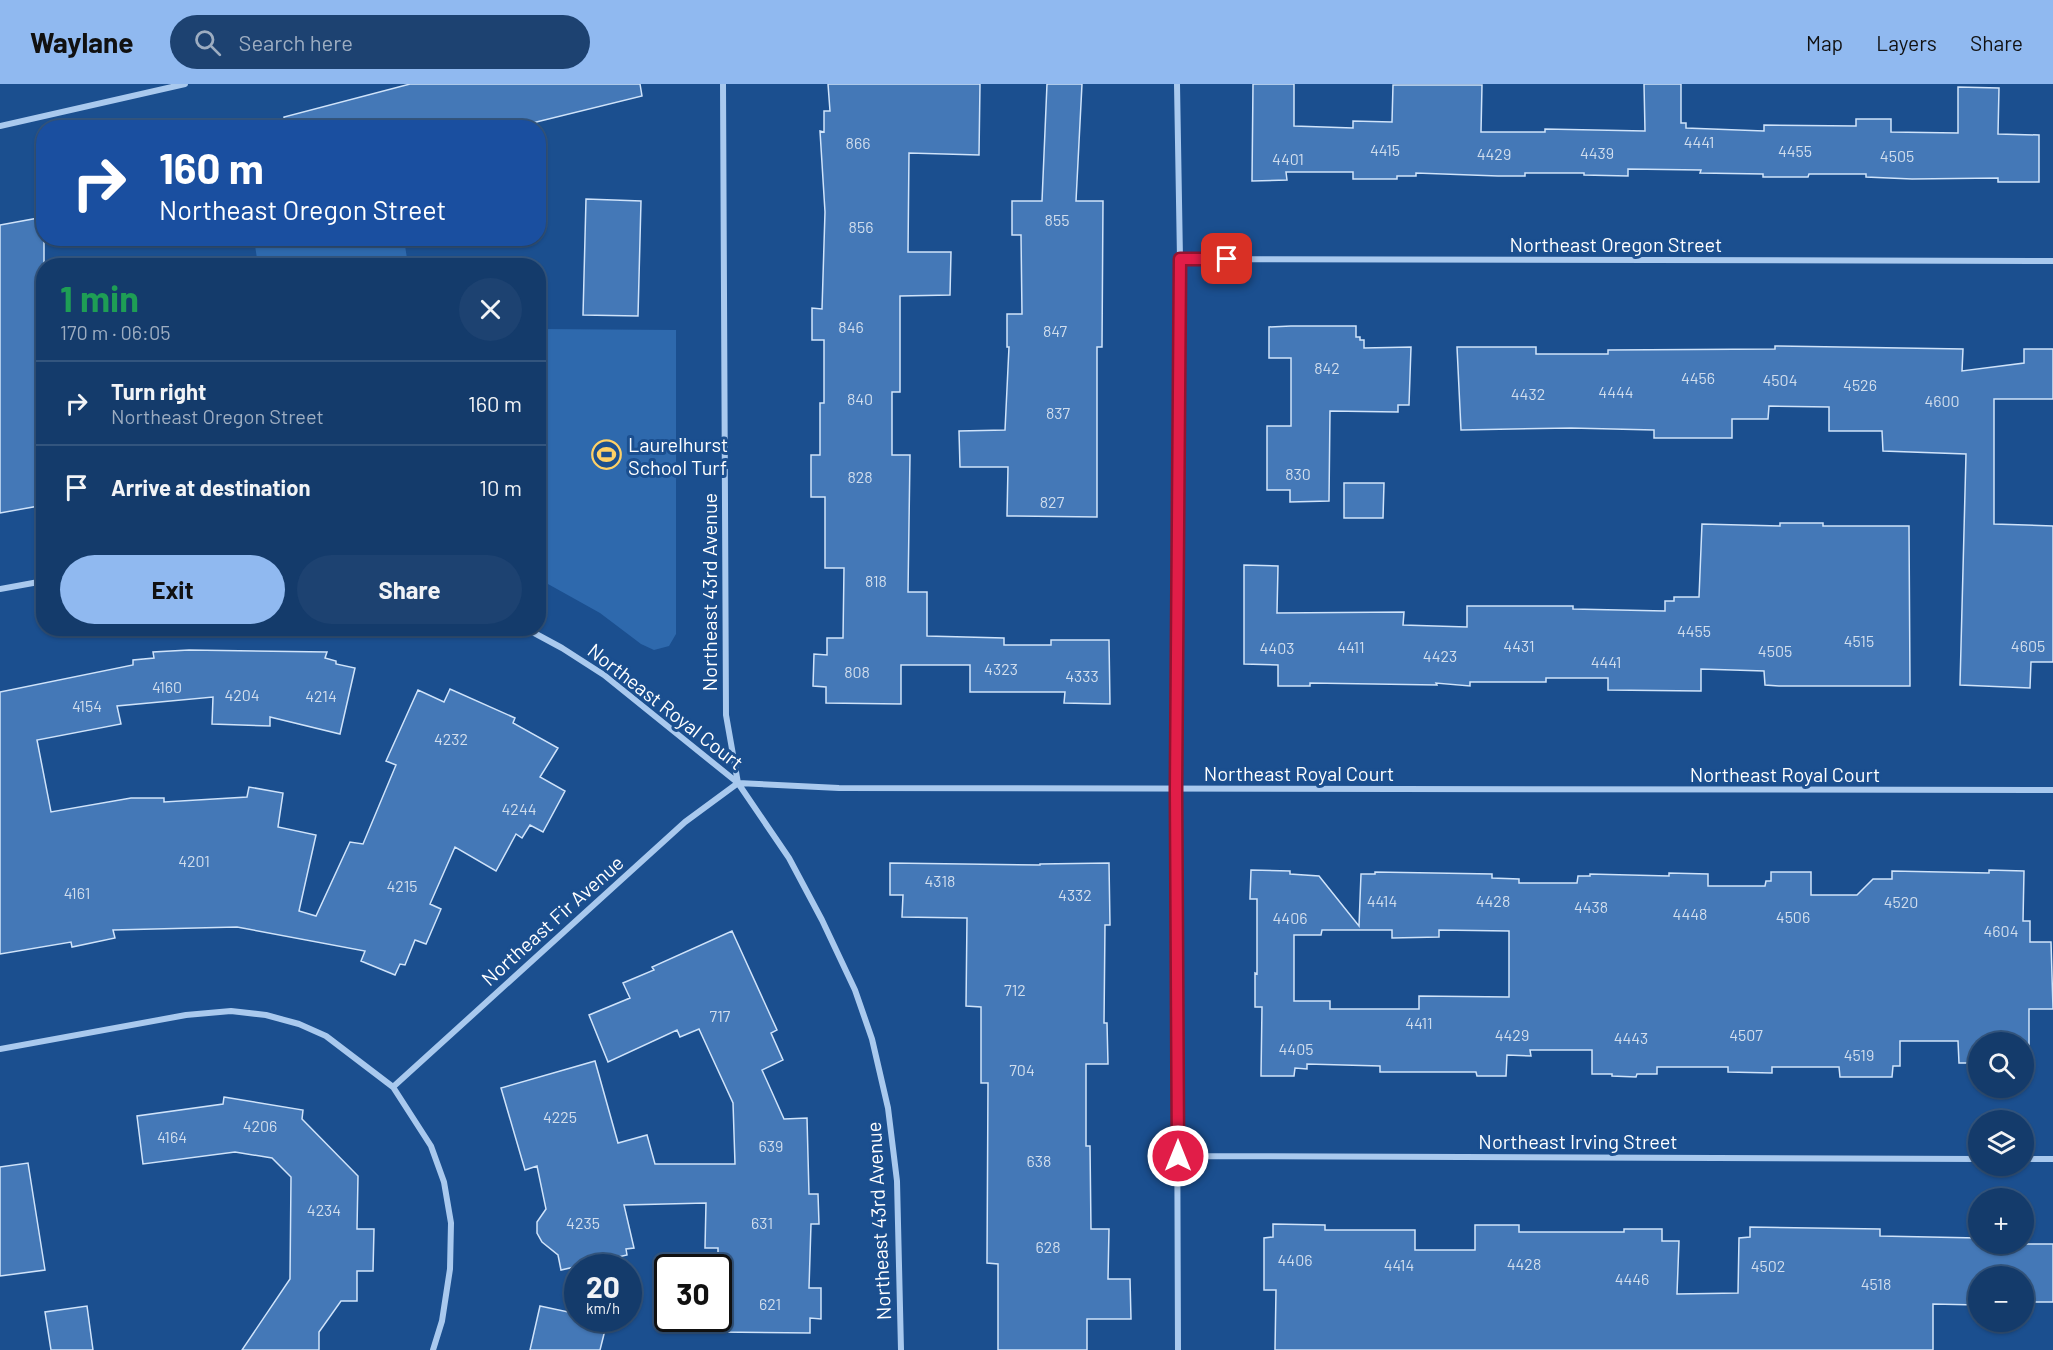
<!DOCTYPE html>
<html lang="en">
<head>
<meta charset="utf-8">
<style>
	body { margin:0; font-family:Barlow,sans-serif; background:#1d4271; color:#f1f3f6; height:100vh; display:flex; flex-direction:column; font-size:22px; white-space:nowrap }
	* { box-sizing:border-box; margin:0 }
	p { font-size:20px; color:#9dadc1 }
	.icon { flex:none; width:33px; height:33px; fill:none; stroke:currentColor; stroke-width:2; stroke-linecap:round; stroke-linejoin:round }
	.map { position:relative; flex:1; overflow:hidden }
	.side { position:absolute; left:36px; top:174px; width:510px; height:378px; display:flex; flex-direction:column; background:#143b6b; border-radius:24px; box-shadow:0 2px 4px #0004,0 0 0 2px #33557e }
	.side>* { flex:none }
	.guide { position:absolute; left:36px; top:36px; width:510px; height:126px; border-radius:24px; box-shadow:0 2px 4px #0004,0 0 0 2px #33557e; background:#1a4fa0; color:#fff; overflow:hidden }
	.buttons { position:absolute; left:1968px; top:948px; display:grid; gap:12px }
	.buttons a { display:grid; place-items:center; width:66px; height:66px; border-radius:50%; background:#143b6b; box-shadow:0 2px 4px #0004,0 0 0 2px #33557e; font-size:30px }
	.speed { position:absolute; left:564px; top:1170px; display:flex; gap:12px; font-size:30px; font-weight:700; text-align:center }
	.speed>* { display:grid; place-content:center; width:78px; height:78px; border-radius:50%; background:#143b6b; box-shadow:0 2px 4px #0004,0 0 0 2px #33557e; line-height:1 }
	.speed small { font-size:15px; font-weight:400 }
	.speed .limit { border:3px solid #111; border-radius:9px; background:#fff; color:#111 }
	.pin { position:absolute; display:grid; place-items:center; width:51px; height:51px; color:#fff; margin:-26px; border-radius:12px; box-shadow:0 3px 9px #0006 }
	.me { position:absolute; width:66px; margin:-33px; rotate:0deg; stroke-linejoin:round; filter:drop-shadow(0 0 4px #0008) }
	.turn { display:flex; align-items:center; gap:21px; height:126px; padding:0 24px; font-size:27px }
	.turn .icon { width:78px; height:78px; stroke-width:2.5 }
	.turn b { display:block; font-size:42px; line-height:51px }
	.round { display:grid; place-items:center; flex:none; width:63px; height:63px; border-radius:32px; background:#1d4271 }
	.overview { display:flex; align-items:center; justify-content:space-between; height:102px; padding:0 24px }
	h1 { font-size:36px; font-weight:700; line-height:45px; color:#1e9e55 }
	.primary-button { display:flex; gap:12px; margin-top:auto; padding:12px 24px }
	.primary-button a { flex:1; height:69px; border-radius:36px; background:#90b9f0; color:#111; font-size:24px; font-weight:700; line-height:69px; text-align:center }
	.primary-button a+a { background:#1d4271; color:#f1f3f6 }
	ul { padding:0; list-style:none }
	li { display:flex; align-items:center; gap:18px; height:84px; padding:0 24px; border-top:2px solid #33557e }
	li div { flex:1 }
	li b { display:block; font-size:22px }
	li em { font-style:normal }
	header { display:flex; align-items:center; gap:36px; box-sizing:border-box; height:84px; padding:0 30px; background:#90b9f0; color:#111 }
	header strong { font-size:28px }
	nav { display:flex; gap:33px; margin-inline-start:auto; font-size:21px }
	.search { width:420px; height:54px; background:#1d4271; display:flex; align-items:center; gap:15px; box-sizing:border-box; padding:0 21px; border-radius:33px; color:#9dadc1; font-size:22px }
	.map>svg:first-child { display:block }
	.green { fill:#2e69ad }
	.building { fill:#4478b7; stroke:#cfe3fa; stroke-width:1.5; fill-rule:evenodd }
	.lines { fill:none; stroke-linecap:round; stroke-linejoin:round }
	.street { stroke:#a9c9ee; stroke-width:6 }
	.route-casing { stroke:#92132f; stroke-width:15 }
	.route { stroke:#e11d48; stroke-width:10 }
	.labels { text-anchor:middle; dominant-baseline:central; stroke-width:6; stroke-linejoin:round; paint-order:stroke }
	.number-label { font-size:16px; fill:#d0dded }
	.street-label { font-size:20px; fill:#fff; stroke:#1b4f8f }
	.poi-label { font-size:20px; fill:#fff; stroke:#1b4f8f; text-anchor:start }
</style>
</head>
<body>
<header>
<strong>Waylane</strong>
<div class="search"><svg class="icon" aria-label="search" viewBox="0 0 24 24"><circle cx="10" cy="10" r="6"/><path d="M15 15l6 6"/></svg>Search here</div>
<nav><a>Map</a><a>Layers</a><a>Share</a></nav>
</header>
<div class="map">
<svg width="2053" height="1266" viewBox="0 0 2053 1266">
	<rect width="100%" height="100%" fill="#1b4f8f"/>
	<!-- green -->
	<path class="green" d="M254,155h150l4,26h-150z
		M539,245l137,1v304l-7,12 -15,4 -13,-6 -41,-31 -61,-34z"/>
	<!-- building -->
	<path class="building" d="M410,0h230l2,12 -130,32h-227l-1,-11z
		M828,0h152l-1,71 -70,-2 -1,99h43l-1,43 -50,1v96h-8v63h18l-2,137h19v44l77,2v7h47v-5h58l1,64 -46,-1 1,-11h-95v-27h-69v39l-75,-1v-16l-13,-1 1,-32 13,1v-17h16l1,-70h-19v-71h-14v-42h9v-52h4v-63h-12v-32l10,1 3,-97 -5,-81 4,1v-21h6z
		M1047,0h35l-6,117h27l-1,146h-5v170l-90,-1 1,-49h-48l-1,-36 46,-1 4,-83h-2v-33h15l-1,-79h-9v-34h30z
		M1253,0h41v42l59,2v-7l39,1 1,-37h89l-1,47h64v-3l100,2 -1,-47h37v39h5v5l78,3v-6l92,1v-7h35v13l67,1v-46l41,1 -1,46 41,1v47h-41v-4l-86,1 -46,-2v-3h-57l-1,3h-45v-3l-63,-1 1,-3 -73,-1v7l-44,-1v-2h-59v3h-27l-82,-3v3h-19v3h-44v-7h-67l1,8 -35,1z
		M586,115l55,2 -3,115 -55,-1z
		M44,133v288l-44,8v-288z
		M1291,242h65v11h4v3h4v8l47,-1 -2,58h-11v7l-68,-1 -1,90 -39,1v-12h-23v-64h24v-68h-22v-31z
		M1775,262l188,3 -1,22 62,-8v-14h29v50h-59v125l59,2v136h-22l-1,26 -70,-3 6,-231 -83,-3 -1,-20h-53v-24l-60,-1 -1,13h-36v19h-78v-8l-83,-2 -110,2 -4,-83h79v7h72v-4l167,-1z
		M1344,399h40l-1,35h-39z
		M1780,439h43v3h86l1,160h-131l-14,-1 -1,-14 -63,-2v22l-93,-1v-12h-62v4h-76v4l-34,-3 1,2 -127,-2v3h-32v-21l-34,-1v-99l34,1 -1,47 127,-1 -1,13 64,2v-21h106v3l92,2v-10h9v-4h25l3,-73 78,2z
		M189,566l138,2 -2,6 11,3v3l19,4 -15,66 -70,-17v9l-58,-2 1,-27 -96,9 4,18 -84,16 14,72 80,-14h33v4l83,-5 2,-10 34,6 -5,34 38,8 -17,76 17,5 34,-74 13,2 33,-79 -10,-4 32,-71 26,12 6,-13 65,29 -2,5 45,25 -18,29 25,14 -22,41 -13,-7 -8,13 -6,-4 -20,37 -41,-24 -25,57 11,5 -15,35 -11,-4 -10,25 -5,-1 -5,11 -34,-14 4,-10 -128,-24 -124,3 2,8 -43,9 -1,-5 -71,12v-262l133,-27v-5l21,-2 -1,-6z
		M890,779l150,2v-1l69,-1 1,62h-5l-1,98h3l1,41h-22v82h4l1,83h18l-1,50h22l1,40h-44v31h-89v-86l-11,-1 1,-180h-7v-76l-15,-1 1,-88 -65,-1 1,-22h-13z
		M1251,786l39,1v3l29,2 40,50 2,-52h14v-2l117,2v4l27,1v4h58l1,-7h12v-2l79,2v-3l39,1v12h57l1,-5h5v-9h40v23h46l16,-16h19v-8l97,2v-3l35,1 -1,50h7v21h21l2,67h-24v54h-5v-21h-46v21h-19l-1,-22h-58v25h-7l-1,11h-52l-1,-10h-67v6l-44,-1v-5h-71v7h-20l-1,3 -24,-1v-2h-20v-24h-62l1,6 -24,-1 -1,21h-29l-1,-4h-96v-6l-73,-2v5l-12,-1 -1,8h-33l1,-69h-7v-34l2,1v-75h-7zM1322,846h70v8l47,-1v-7l70,1v66l-90,-1v13h-89v-8h-36v-66h27z
		M732,847l45,99 -6,3 12,27 -21,10 22,49 23,-1 2,76h9l1,30h-8l-2,64h12v31l-11,-1v15l-92,-1v-84h-13l1,-45 -82,2 10,43 -8,1 1,6 -66,15 -3,-15 -16,-13 -5,-9v-11l9,-13 -9,-43 -12,4 -24,-82 94,-27 23,82 29,-8 8,29h80l-2,-61 -34,-74 -19,8 -3,-7 -69,32 -19,-47 41,-17 -7,-15 31,-13 -2,-3z
		M224,1013l79,13 -1,9 56,57 -1,53h17l-1,42h-16v30h-16l-22,31v18h-77l48,-71 1,-102 -19,-19 -37,-6 -92,12 -6,-48 86,-12z
		M28,1079l17,107 -45,6v-109z
		M1273,1140l52,1v5h90v20h60v-25h44v7h105v-3h38v12h17l-2,53 61,-1 1,-55 11,-1v-10l130,2v7l98,2v6h75v58h-20v4h-9v-30h-46v29l-45,-1v46h-658l1,-60h-12v-52l9,-1z
		M87,1222l6,44h-42l-6,-38z
		M540,1222l38,8v4h30l-8,32h-70z"/>
	<g class="lines">
		<!-- street -->
		<path class="street" d="M723,0l3,631 12,68 51,75 33,62 33,70 17,49 16,69 9,73 4,169
			M1177,0l3,175 -4,530 2,561
			M0,42l185,-42
			M1180,175l873,2
			M0,505l44,-8
			M525,544l37,20 42,27 134,108 101,5 1214,2
			M0,965l186,-34 45,-4 35,4 33,9 27,12 67,51 38,59 13,36 7,41 -1,46 -8,52 -9,29
			M393,1003l292,-265 53,-39
			M1177,1072l801,3
			M2024,1075h29"/>
	</g>
	<g class="lines">
		<defs>
			<path id="route" d="M1178,1072l-2,-367 4,-530h47"/>
		</defs>
		<!-- route casing -->
		<use href="#route" class="route-casing"/>
		<!-- route -->
		<use href="#route" class="route"/>
	</g>
	<!-- icons -->
	<defs>
		<symbol id="stadium-ring" viewBox="-11 -11 22 22"><circle r="9.5" fill="#1b4f8f" stroke="#ffd166" stroke-width="1.5"/><path d="M0-5a6.5 5 0 1 0 0 10a6.5 5 0 1 0 0-10ZM-3.5-1.8h7v3.6h-7Z" fill="#ffd166"/></symbol>
	</defs>
	<g fill-rule="evenodd">
		<use href="#stadium-ring" x="590" y="354" width="33" height="33"/>
	</g>
	<g class="labels">
		<!-- number labels -->
		<g class="number-label">
			<text x="1699" y="57">4441</text>
			<text x="858" y="58">866</text>
			<text x="1385" y="65">4415</text>
			<text x="1795" y="66">4455</text>
			<text x="1597" y="68">4439</text>
			<text x="1494" y="69">4429</text>
			<text x="1897" y="71">4505</text>
			<text x="1288" y="74">4401</text>
			<text x="1057" y="135">855</text>
			<text x="861" y="142">856</text>
			<text x="851" y="242">846</text>
			<text x="1055" y="246">847</text>
			<text x="1327" y="283">842</text>
			<text x="1698" y="293">4456</text>
			<text x="1780" y="295">4504</text>
			<text x="1860" y="300">4526</text>
			<text x="1616" y="307">4444</text>
			<text x="1528" y="309">4432</text>
			<text x="860" y="314">840</text>
			<text x="1942" y="316">4600</text>
			<text x="1058" y="328">837</text>
			<text x="1298" y="389">830</text>
			<text x="860" y="392">828</text>
			<text x="1052" y="417">827</text>
			<text x="876" y="496">818</text>
			<text x="1694" y="546">4455</text>
			<text x="1859" y="556">4515</text>
			<text x="1519" y="561">4431</text>
			<text x="2028" y="561">4605</text>
			<text x="1351" y="562">4411</text>
			<text x="1277" y="563">4403</text>
			<text x="1775" y="566">4505</text>
			<text x="1440" y="571">4423</text>
			<text x="1606" y="577">4441</text>
			<text x="1001" y="584">4323</text>
			<text x="857" y="587">808</text>
			<text x="1082" y="591">4333</text>
			<text x="167" y="602">4160</text>
			<text x="242" y="610">4204</text>
			<text x="321" y="611">4214</text>
			<text x="87" y="621">4154</text>
			<text x="451" y="654">4232</text>
			<text x="519" y="724">4244</text>
			<text x="194" y="776">4201</text>
			<text x="940" y="796">4318</text>
			<text x="402" y="801">4215</text>
			<text x="77" y="808">4161</text>
			<text x="1075" y="810">4332</text>
			<text x="1382" y="816">4414</text>
			<text x="1493" y="816">4428</text>
			<text x="1901" y="817">4520</text>
			<text x="1591" y="822">4438</text>
			<text x="1690" y="829">4448</text>
			<text x="1793" y="832">4506</text>
			<text x="1290" y="833">4406</text>
			<text x="2001" y="846">4604</text>
			<text x="1015" y="905">712</text>
			<text x="720" y="931">717</text>
			<text x="1419" y="938">4411</text>
			<text x="1512" y="950">4429</text>
			<text x="1746" y="950">4507</text>
			<text x="1631" y="953">4443</text>
			<text x="1296" y="964">4405</text>
			<text x="1859" y="970">4519</text>
			<text x="1022" y="985">704</text>
			<text x="560" y="1032">4225</text>
			<text x="260" y="1041">4206</text>
			<text x="172" y="1052">4164</text>
			<text x="771" y="1061">639</text>
			<text x="1039" y="1076">638</text>
			<text x="324" y="1125">4234</text>
			<text x="583" y="1138">4235</text>
			<text x="762" y="1138">631</text>
			<text x="1048" y="1162">628</text>
			<text x="1295" y="1175">4406</text>
			<text x="1524" y="1179">4428</text>
			<text x="1399" y="1180">4414</text>
			<text x="1768" y="1181">4502</text>
			<text x="1632" y="1194">4446</text>
			<text x="1876" y="1199">4518</text>
			<text x="770" y="1219">621</text>
		</g>
		<!-- street labels -->
		<g class="street-label">
			<text x="1616" y="160">Northeast Oregon Street</text>
			<text transform="translate(709 508) rotate(-90)">Northeast 43rd Avenue</text>
			<text transform="translate(666 622) rotate(38)">Northeast Royal Court</text>
			<text x="1299" y="689">Northeast Royal Court</text>
			<text x="1785" y="690">Northeast Royal Court</text>
			<text transform="translate(552 836) rotate(-42)">Northeast Fir Avenue</text>
			<text x="1578" y="1057">Northeast Irving Street</text>
			<text transform="translate(878 1137) rotate(-93)">Northeast 43rd Avenue</text>
		</g>
		<!-- poi labels -->
		<g class="poi-label">
			<text x="628" y="360">Laurelhurst<tspan x="628" dy="23">School Turf</tspan></text>
		</g>
	</g>
</svg>
<div class="buttons">
<a><svg class="icon" aria-label="search" viewBox="0 0 24 24"><circle cx="10" cy="10" r="6"/><path d="M15 15l6 6"/></svg></a>
<a><svg class="icon" aria-label="layers" viewBox="0 0 24 24"><path d="M12 4l9 5-9 5-9-5zM3 14l9 5 9-5"/></svg></a>
<a>+</a>
<a>−</a>
</div>
<div class="speed"><div>20<small>km/h</small></div><div class="limit">30</div></div>
<div class="pin" style="left:1227px;top:175px;background:#d93025"><svg class="icon" aria-label="arrive" viewBox="0 0 24 24"><path d="M6 21V4h12l-3 4 3 4H6"/></svg></div>
<svg class="me" style="left:1178px;top:1072px" viewBox="-20 -20 40 40"><circle r="17" fill="#e11d48" stroke="#fff" stroke-width="3"/><path d="M0-11L8 9 0 5-8 9z" fill="#fff"/></svg>
<div class="guide">
<div class="turn"><svg class="icon" aria-label="right" viewBox="0 0 24 24"><path d="M7 20v-9h11M14 6l5 5-5 5"/></svg><div><b>160 m</b>Northeast Oregon Street</div></div>
</div>
<section class="side">
<div class="overview"><div><h1>1 min</h1><p>170 m · 06:05</p></div><a class="round"><svg class="icon" aria-label="close" viewBox="0 0 24 24"><path d="M6 6l12 12M18 6L6 18"/></svg></a></div>
<ul>
<li><svg class="icon" aria-label="right" viewBox="0 0 24 24"><path d="M7 20v-9h11M14 6l5 5-5 5"/></svg><div><b>Turn right</b><p>Northeast Oregon Street</p></div><em>160 m</em></li>
<li><svg class="icon" aria-label="arrive" viewBox="0 0 24 24"><path d="M6 21V4h12l-3 4 3 4H6"/></svg><div><b>Arrive at destination</b></div><em>10 m</em></li>
</ul>
<div class="primary-button"><a>Exit</a><a>Share</a></div>
</section>
</div>
</body>
</html>
